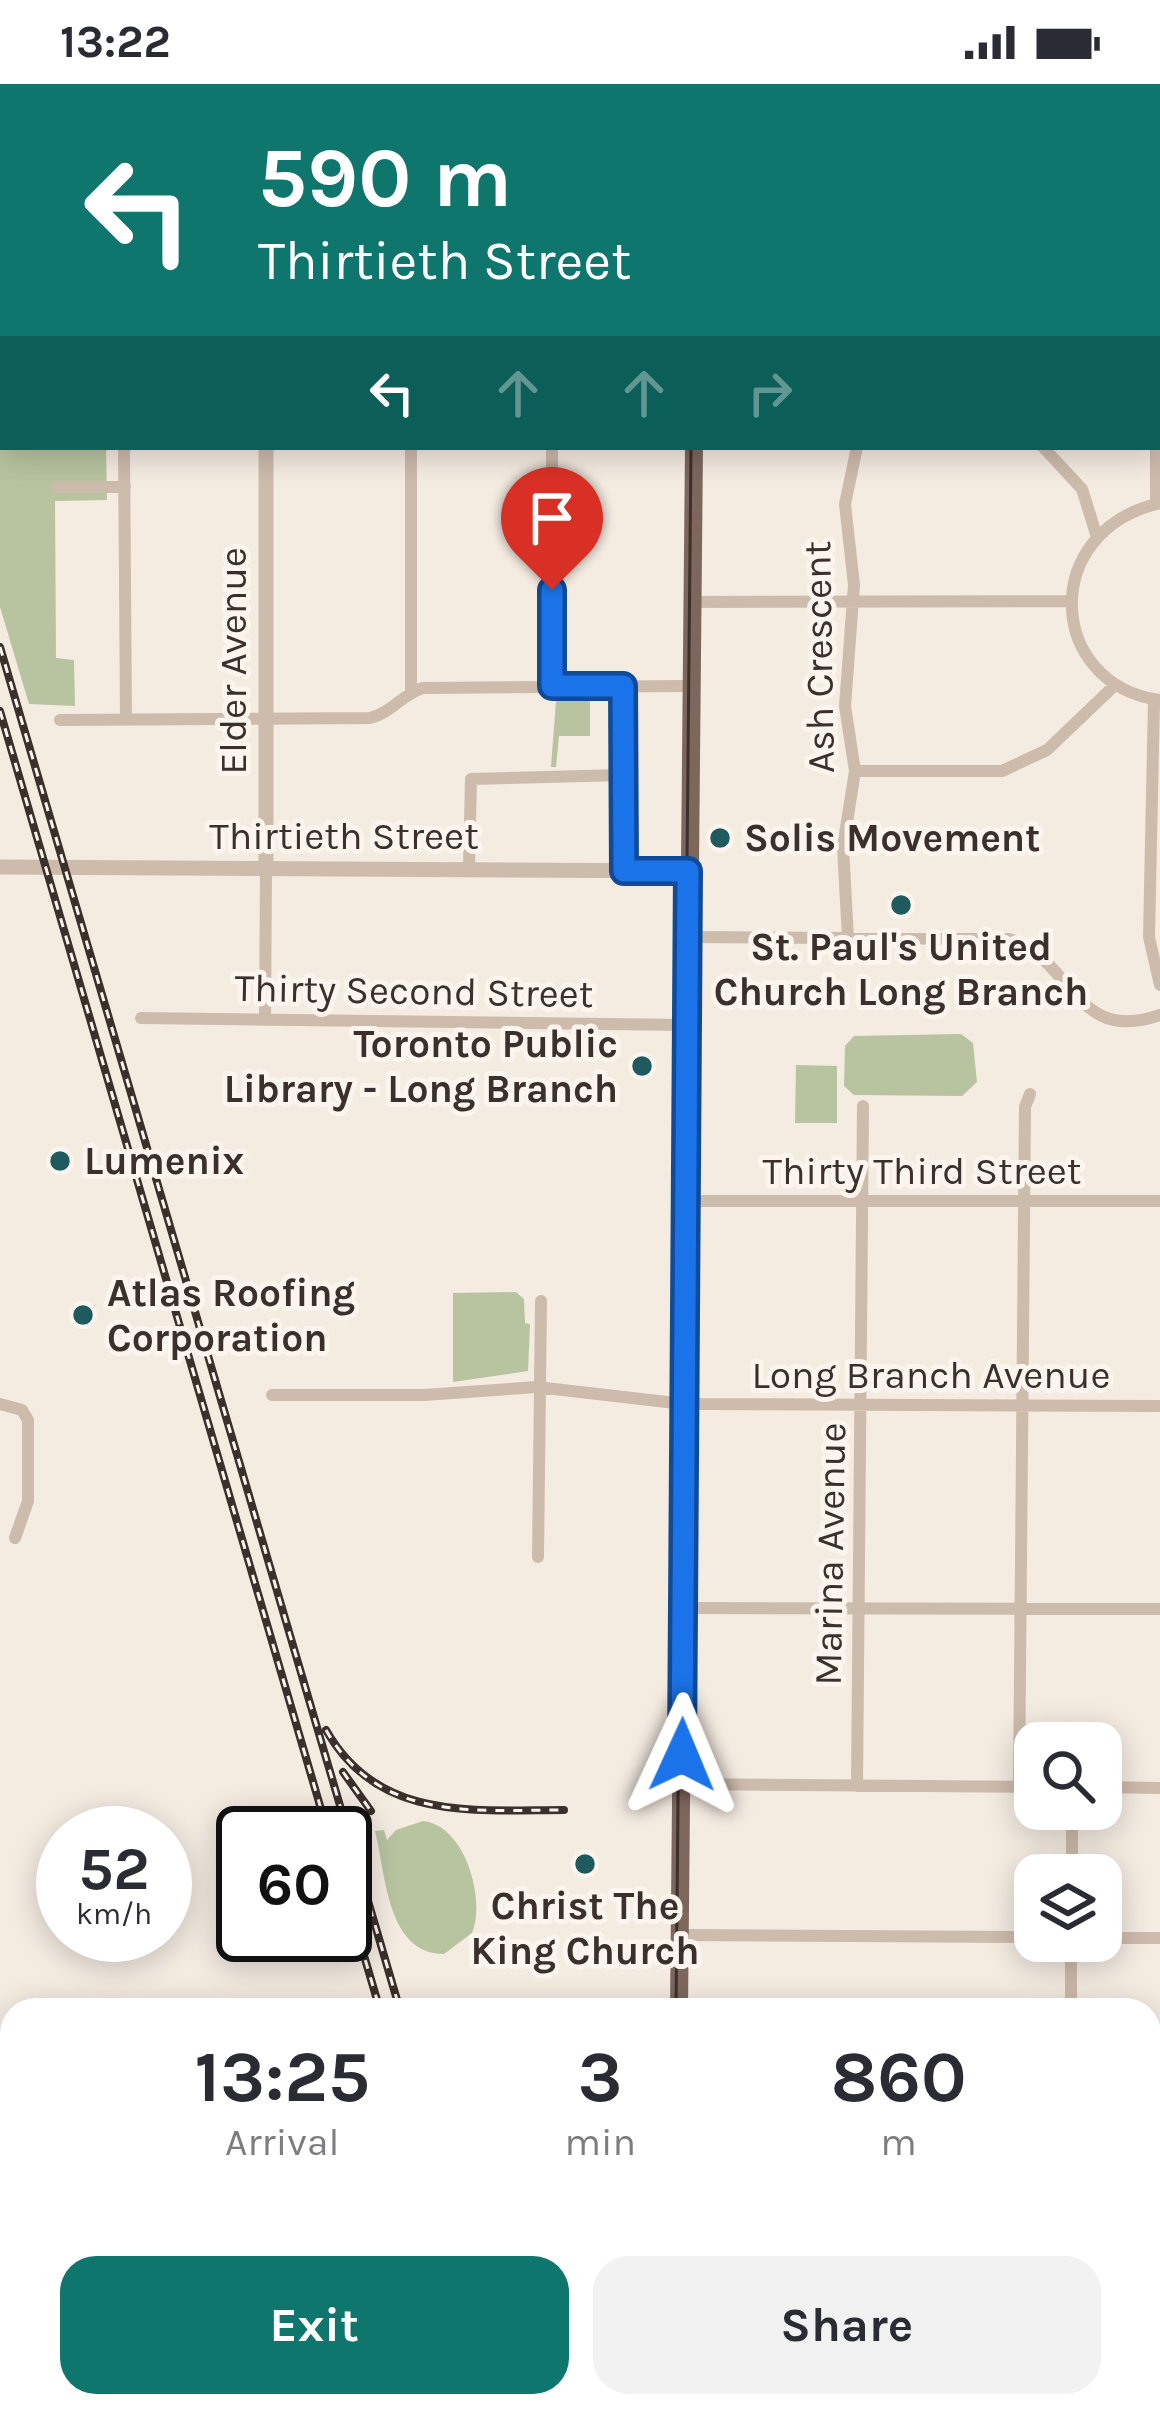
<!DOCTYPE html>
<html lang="en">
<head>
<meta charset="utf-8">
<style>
	body { margin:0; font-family:Karla,sans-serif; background:#f2f2f3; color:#2b2b33; height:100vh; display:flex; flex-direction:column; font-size:45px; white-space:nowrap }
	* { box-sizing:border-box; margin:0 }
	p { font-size:39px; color:#7c7c81 }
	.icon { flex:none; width:66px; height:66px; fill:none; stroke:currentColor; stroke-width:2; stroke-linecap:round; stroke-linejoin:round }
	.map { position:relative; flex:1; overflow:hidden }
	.drawer { position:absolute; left:0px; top:1914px; width:1161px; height:420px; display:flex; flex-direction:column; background:#fff; border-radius:36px 36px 0 0; box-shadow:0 6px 30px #0003 }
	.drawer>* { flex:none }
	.top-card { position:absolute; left:0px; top:0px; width:1161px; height:366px; box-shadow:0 6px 30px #0003; background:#0f766e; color:#fff; overflow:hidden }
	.tools { position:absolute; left:1014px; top:1638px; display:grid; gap:24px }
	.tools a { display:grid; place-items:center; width:108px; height:108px; border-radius:24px; background:#fff; box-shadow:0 6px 30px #0003; font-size:60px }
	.speed { position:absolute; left:36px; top:1722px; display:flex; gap:24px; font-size:60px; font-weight:700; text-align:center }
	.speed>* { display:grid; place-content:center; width:156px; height:156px; border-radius:50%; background:#fff; box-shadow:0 6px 30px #0003; line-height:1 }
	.speed small { font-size:30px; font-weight:400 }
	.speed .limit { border:6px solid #111; border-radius:18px; background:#fff; color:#111 }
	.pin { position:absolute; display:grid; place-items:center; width:102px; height:102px; color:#fff; margin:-123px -51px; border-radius:50% 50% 50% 0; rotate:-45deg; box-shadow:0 0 12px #0007 }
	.pin .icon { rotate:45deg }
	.me { position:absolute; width:132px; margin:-66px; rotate:1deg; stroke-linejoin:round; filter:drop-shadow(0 0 9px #0008) }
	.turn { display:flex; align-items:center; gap:42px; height:252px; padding:0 60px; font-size:54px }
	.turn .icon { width:156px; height:156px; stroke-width:2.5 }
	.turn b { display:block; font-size:84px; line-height:102px }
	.lanes { display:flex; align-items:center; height:114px; padding:0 60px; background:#0003; justify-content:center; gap:60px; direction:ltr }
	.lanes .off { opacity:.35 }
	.eta { display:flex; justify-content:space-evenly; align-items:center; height:204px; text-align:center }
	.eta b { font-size:72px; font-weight:700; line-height:84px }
	.primary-button { display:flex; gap:24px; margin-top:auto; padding:24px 60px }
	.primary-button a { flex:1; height:138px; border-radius:36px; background:#0f766e; color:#fff; font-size:48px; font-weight:700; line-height:138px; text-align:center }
	.primary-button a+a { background:#f2f2f3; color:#2b2b33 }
	.status { display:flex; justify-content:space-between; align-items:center; height:84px; padding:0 60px; background:#fff; direction:ltr }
	.status svg { height:33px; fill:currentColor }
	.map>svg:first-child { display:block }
	.green { fill:#b8c4a0 }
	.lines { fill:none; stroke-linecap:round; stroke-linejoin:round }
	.minor { stroke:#cdbbac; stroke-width:12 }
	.tertiary { stroke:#cdbbac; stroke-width:15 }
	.primary { stroke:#7d675c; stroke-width:18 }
	.tram { stroke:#3b302b; stroke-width:3 }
	.rail-casing { stroke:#3b302b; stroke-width:8 }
	.rail { stroke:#fbf5ee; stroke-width:3; stroke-dasharray:9; stroke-linecap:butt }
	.route-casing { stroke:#114b97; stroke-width:30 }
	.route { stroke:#1a73e8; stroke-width:21 }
	.poi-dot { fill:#1f5a5e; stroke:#fbf5ee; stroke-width:4.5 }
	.labels { text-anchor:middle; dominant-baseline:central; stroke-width:10; stroke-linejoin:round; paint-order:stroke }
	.street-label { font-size:39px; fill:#3b302b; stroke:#fbf5ee }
	.poi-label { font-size:39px; font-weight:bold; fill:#3b302b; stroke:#fbf5ee; text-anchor:start }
</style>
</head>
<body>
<div class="status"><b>13:22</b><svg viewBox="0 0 49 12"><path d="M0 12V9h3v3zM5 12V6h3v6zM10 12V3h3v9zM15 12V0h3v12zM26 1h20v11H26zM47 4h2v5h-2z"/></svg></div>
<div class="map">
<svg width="1160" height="2334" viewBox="0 0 1160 2334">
	<rect width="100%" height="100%" fill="#f4ebe1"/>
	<!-- green -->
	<path class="green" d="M0,265l3,98h103l1,53 -52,1 1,157 18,2 1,46 -46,-2 -29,-97z
		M556,617h34v35h-31l-3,31h-5z
		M961,950l12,9 4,39 -15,14 -108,-1 -10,-9 1,-40 9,-10z
		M796,981l41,1v57h-42z
		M516,1208l8,7 1,24 5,1 -2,47 -75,11v-89z
		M423,1737c42,4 63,78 49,112l-28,21c-57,0 -58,-79 -69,-123l9,-1 3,10 9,-10z
		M527,2322h91l1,12h-89z"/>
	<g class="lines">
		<!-- minor -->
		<path class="minor" d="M123,0v3
			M1027,0v3
			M410,3v-3
			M554,3v-3
			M1142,3v-3
			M1158,21h2
			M0,108h3
			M1158,218h2
			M0,255h3
			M124,363l2,273
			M552,363v239
			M1043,363l39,42 14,45
			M57,403h68
			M1156,419v-56
			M1160,419c-122,28 -113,182 0,197
			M692,518l377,-1
			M623,602l1,185
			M411,607v-244
			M1154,616l-5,237 11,48
			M60,636l310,-2c23,-6 32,-24 53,-30l268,-2
			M855,687h147l45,-21 67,-64
			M469,785l2,-90 151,-4
			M687,853l322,2c62,17 65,107 151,76
			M848,854l-5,-91 12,-76 -10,-65 9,-121 -9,-81 12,-57
			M141,934l545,7
			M265,936l1,-151
			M684,1117h476
			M272,1311h152l113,-8 147,17 476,2
			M0,1320l22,6 6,10v81l-13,37
			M538,1473l3,-256
			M683,1524l477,1
			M681,1700l354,3
			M857,1702l6,-680
			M1019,1703l6,-680 5,-13
			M1101,1703l59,1
			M1072,1791v-66
			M680,1851l355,2
			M1101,1854h59
			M1071,1926v-69
			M1149,2007h11
			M1149,2157h11
			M1149,2300h11
			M465,2322l3,12
			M828,2322v12
			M967,2322v12
			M1106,2322v12
			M12,2334l1,-12
			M142,2334v-12
			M317,2334v-12"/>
		<!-- tertiary -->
		<path class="tertiary" d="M266,3v-3
			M266,363v422
			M0,783l688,4"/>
		<!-- primary -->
		<path class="primary" d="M699,3v-3
			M679,1926l15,-1563
			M0,2229h12
			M632,2322v12
			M674,2334v-12"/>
		<!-- tram -->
		<path class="tram" d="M702,3v-3
			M676,1926l15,-1563
			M676,2334v-12"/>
		<defs>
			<path id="rail" d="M0,563l400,1363
				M0,627l328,1122
				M326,1646c52,92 147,80 238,80
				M343,1688l28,39
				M345,1807l35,119
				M516,2322l4,12"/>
		</defs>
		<!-- rail casing -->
		<use href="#rail" class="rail-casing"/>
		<!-- rail -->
		<use href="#rail" class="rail"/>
	</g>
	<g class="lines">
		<defs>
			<path id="route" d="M552,506v96h71l1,185h64l-6,884"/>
		</defs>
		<!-- route casing -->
		<use href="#route" class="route-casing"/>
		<!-- route -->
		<use href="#route" class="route"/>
	</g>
	<!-- markers -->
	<g class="poi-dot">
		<circle cx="720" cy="754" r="12"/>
		<circle cx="901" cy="821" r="12"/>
		<circle cx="642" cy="982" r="12"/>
		<circle cx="60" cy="1077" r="12"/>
		<circle cx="83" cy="1231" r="12"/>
		<circle cx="585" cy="1780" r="12"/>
	</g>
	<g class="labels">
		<!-- street labels -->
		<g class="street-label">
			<text transform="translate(819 573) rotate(-91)">Ash Crescent</text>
			<text transform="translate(233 577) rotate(-90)">Elder Avenue</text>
			<text x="344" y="752">Thirtieth Street</text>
			<text transform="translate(414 907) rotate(1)">Thirty Second Street</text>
			<text x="922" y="1087">Thirty Third Street</text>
			<text x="931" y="1291">Long Branch Avenue</text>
			<text transform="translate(830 1470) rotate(-89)">Marina Avenue</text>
		</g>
		<!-- poi labels -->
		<g class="poi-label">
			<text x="744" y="754">Solis Movement</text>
			<text x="901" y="863" text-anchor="middle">St. Paul's United<tspan x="901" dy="45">Church Long Branch</tspan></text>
			<text x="618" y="960" text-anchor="end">Toronto Public<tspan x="618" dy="45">Library - Long Branch</tspan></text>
			<text x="84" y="1077">Lumenix</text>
			<text x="107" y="1209">Atlas Roofing<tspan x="107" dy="45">Corporation</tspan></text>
			<text x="585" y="1822" text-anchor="middle">Christ The<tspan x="585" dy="45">King Church</tspan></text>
		</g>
	</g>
</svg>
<div class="tools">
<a><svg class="icon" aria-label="search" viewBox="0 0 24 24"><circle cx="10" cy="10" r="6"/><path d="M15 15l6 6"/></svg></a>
<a><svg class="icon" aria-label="layers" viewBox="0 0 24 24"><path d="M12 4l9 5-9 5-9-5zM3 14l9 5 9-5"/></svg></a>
</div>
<div class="speed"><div>52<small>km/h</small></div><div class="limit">60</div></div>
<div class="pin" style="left:552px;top:506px;background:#d93025"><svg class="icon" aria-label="arrive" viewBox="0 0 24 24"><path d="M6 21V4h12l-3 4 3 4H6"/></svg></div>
<svg class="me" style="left:682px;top:1671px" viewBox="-20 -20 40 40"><path d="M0-17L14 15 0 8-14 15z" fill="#1a73e8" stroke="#fff" stroke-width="4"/></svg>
<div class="top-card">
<div class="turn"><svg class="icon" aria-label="left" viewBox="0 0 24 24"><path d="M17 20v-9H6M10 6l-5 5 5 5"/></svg><div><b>590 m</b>Thirtieth Street</div></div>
<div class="lanes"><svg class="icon" aria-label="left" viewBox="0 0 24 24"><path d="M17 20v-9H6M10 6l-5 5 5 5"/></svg><svg class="icon off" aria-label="ahead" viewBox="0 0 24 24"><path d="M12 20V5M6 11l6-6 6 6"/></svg><svg class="icon off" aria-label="ahead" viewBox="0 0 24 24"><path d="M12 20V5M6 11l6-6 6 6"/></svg><svg class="icon off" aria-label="right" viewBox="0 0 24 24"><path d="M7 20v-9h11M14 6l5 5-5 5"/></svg></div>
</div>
<section class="drawer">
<div class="eta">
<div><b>13:25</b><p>Arrival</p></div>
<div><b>3</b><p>min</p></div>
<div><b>860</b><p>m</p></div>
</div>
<div class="primary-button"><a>Exit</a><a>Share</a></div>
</section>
</div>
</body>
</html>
